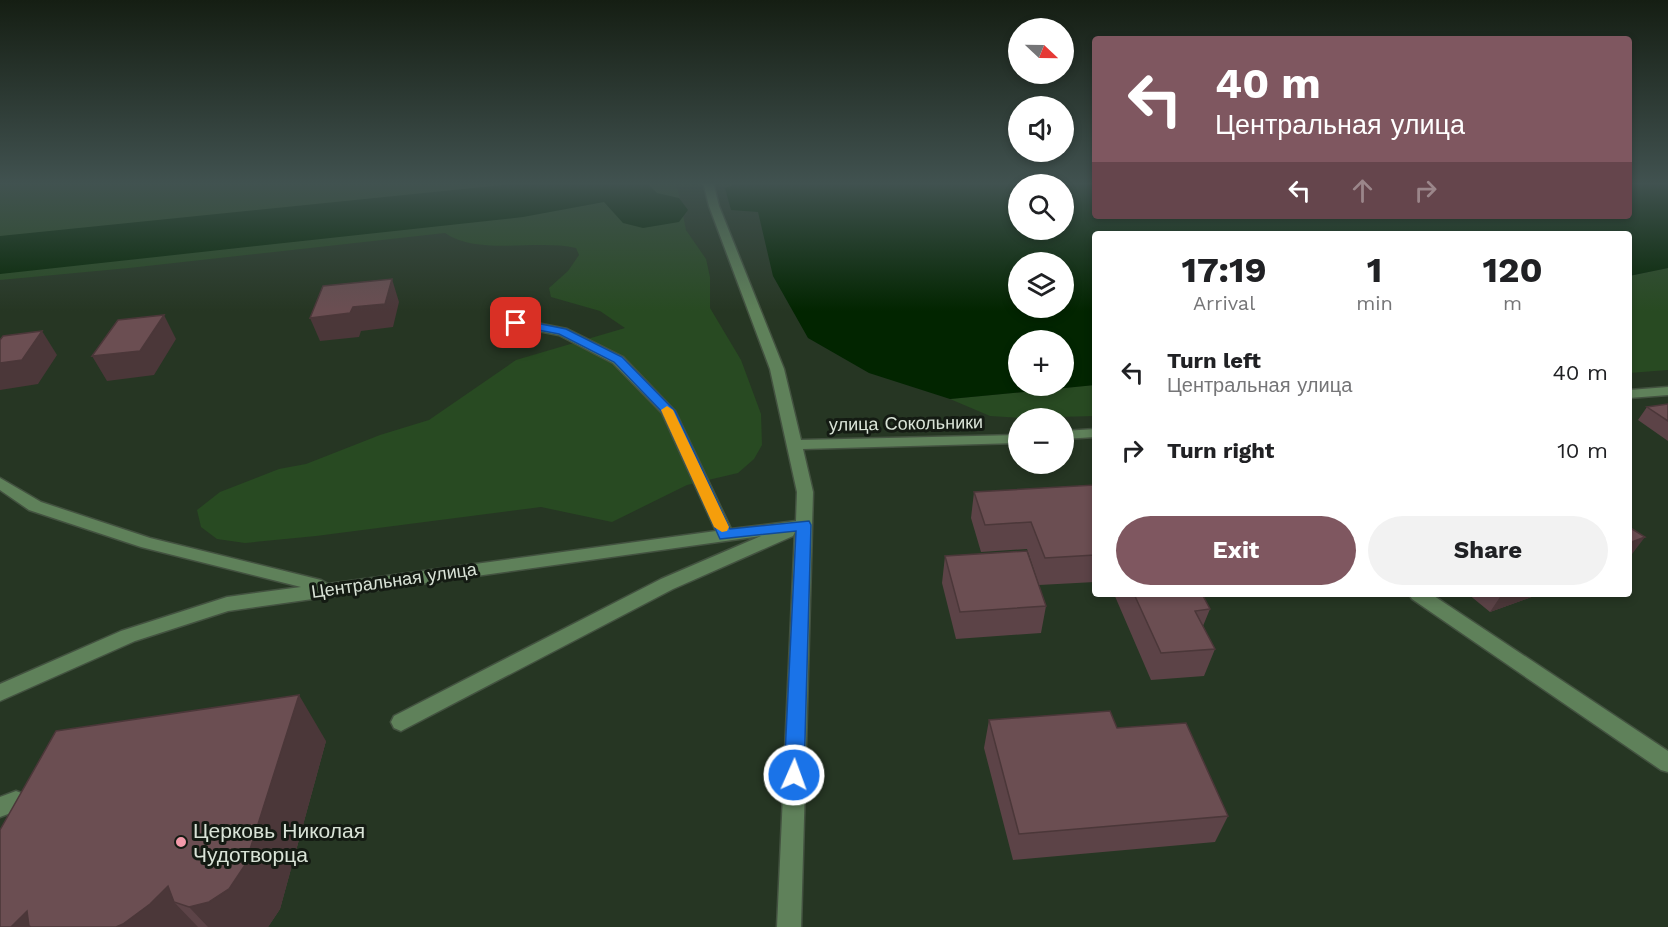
<!DOCTYPE html>
<html lang="en">
<head>
<meta charset="utf-8">
<style>
	body { margin:0; font-family:"Work Sans",sans-serif; background:#f2f2f2; color:#202124; height:100vh; display:flex; flex-direction:column; font-size:22px; white-space:nowrap }
	* { box-sizing:border-box; margin:0 }
	p { font-size:20px; color:#757577 }
	.icon { flex:none; width:33px; height:33px; fill:none; stroke:currentColor; stroke-width:2; stroke-linecap:round; stroke-linejoin:round }
	.map { position:relative; flex:1; overflow:hidden }
	.sheet { position:absolute; left:1092px; top:231px; width:540px; height:366px; display:flex; flex-direction:column; background:#fff; border-radius:6px; box-shadow:0 3px 9px #0003 }
	.sheet>* { flex:none }
	.hud { position:absolute; left:1092px; top:36px; width:540px; height:183px; border-radius:6px; box-shadow:0 3px 9px #0003; background:#7f5760; color:#fff; overflow:hidden }
	.needle { width:39px; rotate:112deg }
	.buttons { position:absolute; left:1008px; top:18px; display:grid; gap:12px }
	.buttons a { display:grid; place-items:center; width:66px; height:66px; border-radius:50%; background:#fff; box-shadow:0 3px 9px #0003; font-size:30px }
	.pin { position:absolute; display:grid; place-items:center; width:51px; height:51px; color:#fff; margin:-26px; border-radius:12px; box-shadow:0 3px 9px #0006 }
	.me { position:absolute; width:66px; margin:-33px; rotate:2deg; stroke-linejoin:round; filter:drop-shadow(0 0 4px #0008) }
	.turn { display:flex; align-items:center; gap:21px; height:126px; padding:0 24px; font-size:27px }
	.turn .icon { width:78px; height:78px; stroke-width:2.5 }
	.turn b { display:block; font-size:42px; line-height:51px }
	.lanes { display:flex; align-items:center; height:57px; padding:0 24px; background:#0003; justify-content:center; gap:30px; direction:ltr }
	.lanes .off { opacity:.35 }
	.eta { display:flex; justify-content:space-evenly; align-items:center; height:102px; text-align:center }
	.eta b { font-size:36px; font-weight:700; line-height:42px }
	.primary-button { display:flex; gap:12px; margin-top:auto; padding:12px 24px }
	.primary-button a { flex:1; height:69px; border-radius:36px; background:#7f5760; color:#fff; font-size:24px; font-weight:700; line-height:69px; text-align:center }
	.primary-button a+a { background:#f2f2f2; color:#202124 }
	ul { padding:0; list-style:none }
	li { display:flex; align-items:center; gap:18px; height:78px; padding:0 24px }
	li div { flex:1 }
	li b { display:block; font-size:22px }
	li em { font-style:normal }
	.map>svg:first-child { display:block }
	.green { fill:#284a22 }
	.water { fill:#022500; fill-rule:evenodd }
	.lines { fill:none; stroke-linecap:round; stroke-linejoin:round }
	.river { fill:#022500; fill-rule:evenodd }
	.minor-casing { stroke:#435240; stroke-width:3 }
	.minor { fill:#5f815a; fill-rule:evenodd }
	.wall { fill:#5c4347 }
	.shaded-wall { fill:#4b3739 }
	.building { fill:#6b4e52; stroke:#4b3739; stroke-width:1.5 }
	.route { fill:#1a73e8; stroke:#114b97; stroke-width:1.5 }
	.slow { fill:#f59e0b }
	.poi-dot { fill:#f39aaa; stroke:#141b13; stroke-width:2 }
	.labels { text-anchor:middle; dominant-baseline:central; stroke-width:6; stroke-linejoin:round; paint-order:stroke }
	.street-label { font-size:18px; fill:#d9e3d7; stroke:#141b13 }
	.near-poi-label { font-size:21px; fill:#d9e3d7; stroke:#141b13; text-anchor:start }
</style>
</head>
<body>
<div class="map">
<svg width="1668" height="927" viewBox="0 0 1668 927">
	<rect width="100%" height="100%" fill="#263623"/>
	<!-- green -->
	<path class="green" d="M0,182h672l6,8 8,40 20,29 4,18v31l31,52 20,54 1,31 -8,14 -16,14 -51,12 -75,37 -71,-15 -225,29 -71,7 -28,-4 -16,-12 -4,-17 23,-18 59,-23 27,-5 74,-29 49,-15 87,-60 109,-32 -25,-17 -49,-14 -2,-9 19,-17 11,-16 -3,-7c-40,-9 -98,8 -131,-15l-316,35 -129,12z
		M1668,268v102l-39,3v-97z
		M1095,385v31l-73,2 -32,-2 -40,-17z"/>
	<!-- water -->
	<path class="water" d="M743,182h352v34h534v-34h39v86l-39,8v-42h-534v151l-145,14 -81,-26 -61,-35 -35,-62 -15,-64 -27,-2 -6,-22zM1018,184h46v46h-46zM1018,262h46v46h-46zM1018,340h46v46h-46z"/>
	<g class="lines">
		<!-- river -->
		<path class="river" d="M532,182h114l11,11 22,5 9,12 -9,12 -36,6 -20,-5 -19,-21 -81,15 -523,57v-38z"/>
		<defs>
			<path id="minor" d="M703,182h10l6,24 65,163 17,71 217,-5v8l-215,6 10,43 -12,435h-24l18,-395 -2,4 -120,53 -272,142 -7,-3 -3,-6 3,-6 267,-137 100,-43 -533,75 -93,30 -135,60v-17l121,-53 106,-34 74,-10 -160,-40 -112,-37 -29,-20v-12l41,24 109,36 171,42 7,4 388,-53 -54,-118 -49,-50 -54,-28 -47,-9 -2,-3 6,-4 51,10 56,28 52,54 56,118 65,-8 1,-29 -27,-123 -61,-163z
				M1668,387v8l-39,3v-8z
				M1095,429v8l-31,2v-8z
				M1409,594h22l237,157v21l-7,-2 -249,-171z
				M16,791l8,3 3,7 -3,7 -24,9v-20z"/>
		</defs>
		<!-- minor casing -->
		<use href="#minor" class="minor-casing"/>
		<!-- minor -->
		<use href="#minor" class="minor"/>
	</g>
	<!-- wall -->
	<path class="wall" d="M1668,404v37l-30,-21 9,-13z
		M1095,485v97l-56,3 -12,-36 -46,3 -10,-34 3,-26z
		M945,556l101,50 -5,27 -85,6 -14,-56z
		M1114,594h88l8,15 -7,17 12,23 -11,27 -53,4z
		M1468,594h72l-50,18z
		M989,720l128,8 111,88 -13,26 -202,18 -29,-112z
		M326,741l-46,168 -12,18h-268z"/>
	<!-- shaded-wall -->
	<path class="shaded-wall" d="M392,279l7,23 -6,25 -32,4 -2,6 -39,4 -10,-23 43,-11z
		M164,315l12,24 -22,36 -47,6 -15,-25z
		M42,331l15,24 -19,29 -38,6v-27z
		M1645,537l-16,21v-15z
		M1502,594h38l-50,18z
		M299,695l27,46 -46,168 -12,18h-60l-19,-20z
		M168,886l6,16 24,25h-82z
		M27,911l20,16h-36z"/>
	<!-- building -->
	<path class="building" d="M392,279l-7,25 -32,3 -3,6 -40,5 13,-32z
		M164,315l-24,36 -48,5 26,-36z
		M42,331l-20,29 -22,3v-23l3,-4z
		M1668,404v17l-21,-14z
		M1095,485v70l-50,3 -14,-36 -46,3 -11,-33z
		M1629,527l16,10 -16,6z
		M1027,551l19,55 -86,6 -15,-56z
		M1134,594h68l8,15 -15,2 20,38 -54,4z
		M299,695l-54,170 -16,24 -20,13 -20,5 -15,-5 -6,-16 -18,18 -27,20 -7,3h-85l-2,-1 -2,-15 -16,16h-11v-97l56,-99z
		M1110,711l7,17 69,-5 42,93 -209,18 -30,-114z"/>
	<!-- sky -->
	<linearGradient id="sky" x2="0" y2="1"><stop stop-color="#151e13"/><stop offset="0.59" stop-color="#415250"/><stop offset="1" stop-color="#415250" stop-opacity="0"/></linearGradient>
	<rect width="1668" height="311" fill="url(#sky)"/>
	<!-- route -->
	<path class="route" d="M516,319l50,10 56,28 53,54 55,118 79,-8 2,4 -7,250 -3,6 -7,3 -7,-3 -3,-6 12,-244 -76,8 -57,-126 -49,-51 -55,-28 -47,-9 -1,-2z"/>
	<!-- slow -->
	<path class="slow" d="M667,406l6,4 56,117 -2,4 -5,1 -8,-5 -53,-117z"/>
	<!-- markers -->
	<circle class="poi-dot" cx="181" cy="842" r="6"/>
	<g class="labels">
		<!-- street labels -->
		<g class="street-label">
			<text transform="translate(906 423) rotate(-1)">улица Сокольники</text>
			<text transform="translate(394 580) rotate(-8)">Центральная улица</text>
		</g>
		<!-- near-poi labels -->
		<g class="near-poi-label">
			<text x="193" y="830">Церковь Николая<tspan x="193" dy="24">Чудотворца</tspan></text>
		</g>
	</g>
</svg>
<div class="buttons">
<a><svg class="needle" viewBox="-14 -14 28 28"><path d="M0-13l5 13h-10z" fill="#e53935"/><path d="M0 13l5-13h-10z" fill="#757577"/></svg></a>
<a><svg class="icon" aria-label="sound" viewBox="0 0 24 24"><path d="M4 9h4l5-4v14l-5-4H4zM17 9q2 3 0 6"/></svg></a>
<a><svg class="icon" aria-label="search" viewBox="0 0 24 24"><circle cx="10" cy="10" r="6"/><path d="M15 15l6 6"/></svg></a>
<a><svg class="icon" aria-label="layers" viewBox="0 0 24 24"><path d="M12 4l9 5-9 5-9-5zM3 14l9 5 9-5"/></svg></a>
<a>+</a>
<a>−</a>
</div>
<div class="pin" style="left:516px;top:323px;background:#d93025"><svg class="icon" aria-label="arrive" viewBox="0 0 24 24"><path d="M6 21V4h12l-3 4 3 4H6"/></svg></div>
<svg class="me" style="left:794px;top:775px" viewBox="-20 -20 40 40"><circle r="17" fill="#1a73e8" stroke="#fff" stroke-width="3"/><path d="M0-11L8 9 0 5-8 9z" fill="#fff"/></svg>
<div class="hud">
<div class="turn"><svg class="icon" aria-label="left" viewBox="0 0 24 24"><path d="M17 20v-9H6M10 6l-5 5 5 5"/></svg><div><b>40 m</b>Центральная улица</div></div>
<div class="lanes"><svg class="icon" aria-label="left" viewBox="0 0 24 24"><path d="M17 20v-9H6M10 6l-5 5 5 5"/></svg><svg class="icon off" aria-label="ahead" viewBox="0 0 24 24"><path d="M12 20V5M6 11l6-6 6 6"/></svg><svg class="icon off" aria-label="right" viewBox="0 0 24 24"><path d="M7 20v-9h11M14 6l5 5-5 5"/></svg></div>
</div>
<section class="sheet">
<div class="eta">
<div><b>17:19</b><p>Arrival</p></div>
<div><b>1</b><p>min</p></div>
<div><b>120</b><p>m</p></div>
</div>
<ul>
<li><svg class="icon" aria-label="left" viewBox="0 0 24 24"><path d="M17 20v-9H6M10 6l-5 5 5 5"/></svg><div><b>Turn left</b><p>Центральная улица</p></div><em>40 m</em></li>
<li><svg class="icon" aria-label="right" viewBox="0 0 24 24"><path d="M7 20v-9h11M14 6l5 5-5 5"/></svg><div><b>Turn right</b></div><em>10 m</em></li>
</ul>
<div class="primary-button"><a>Exit</a><a>Share</a></div>
</section>
</div>
</body>
</html>
